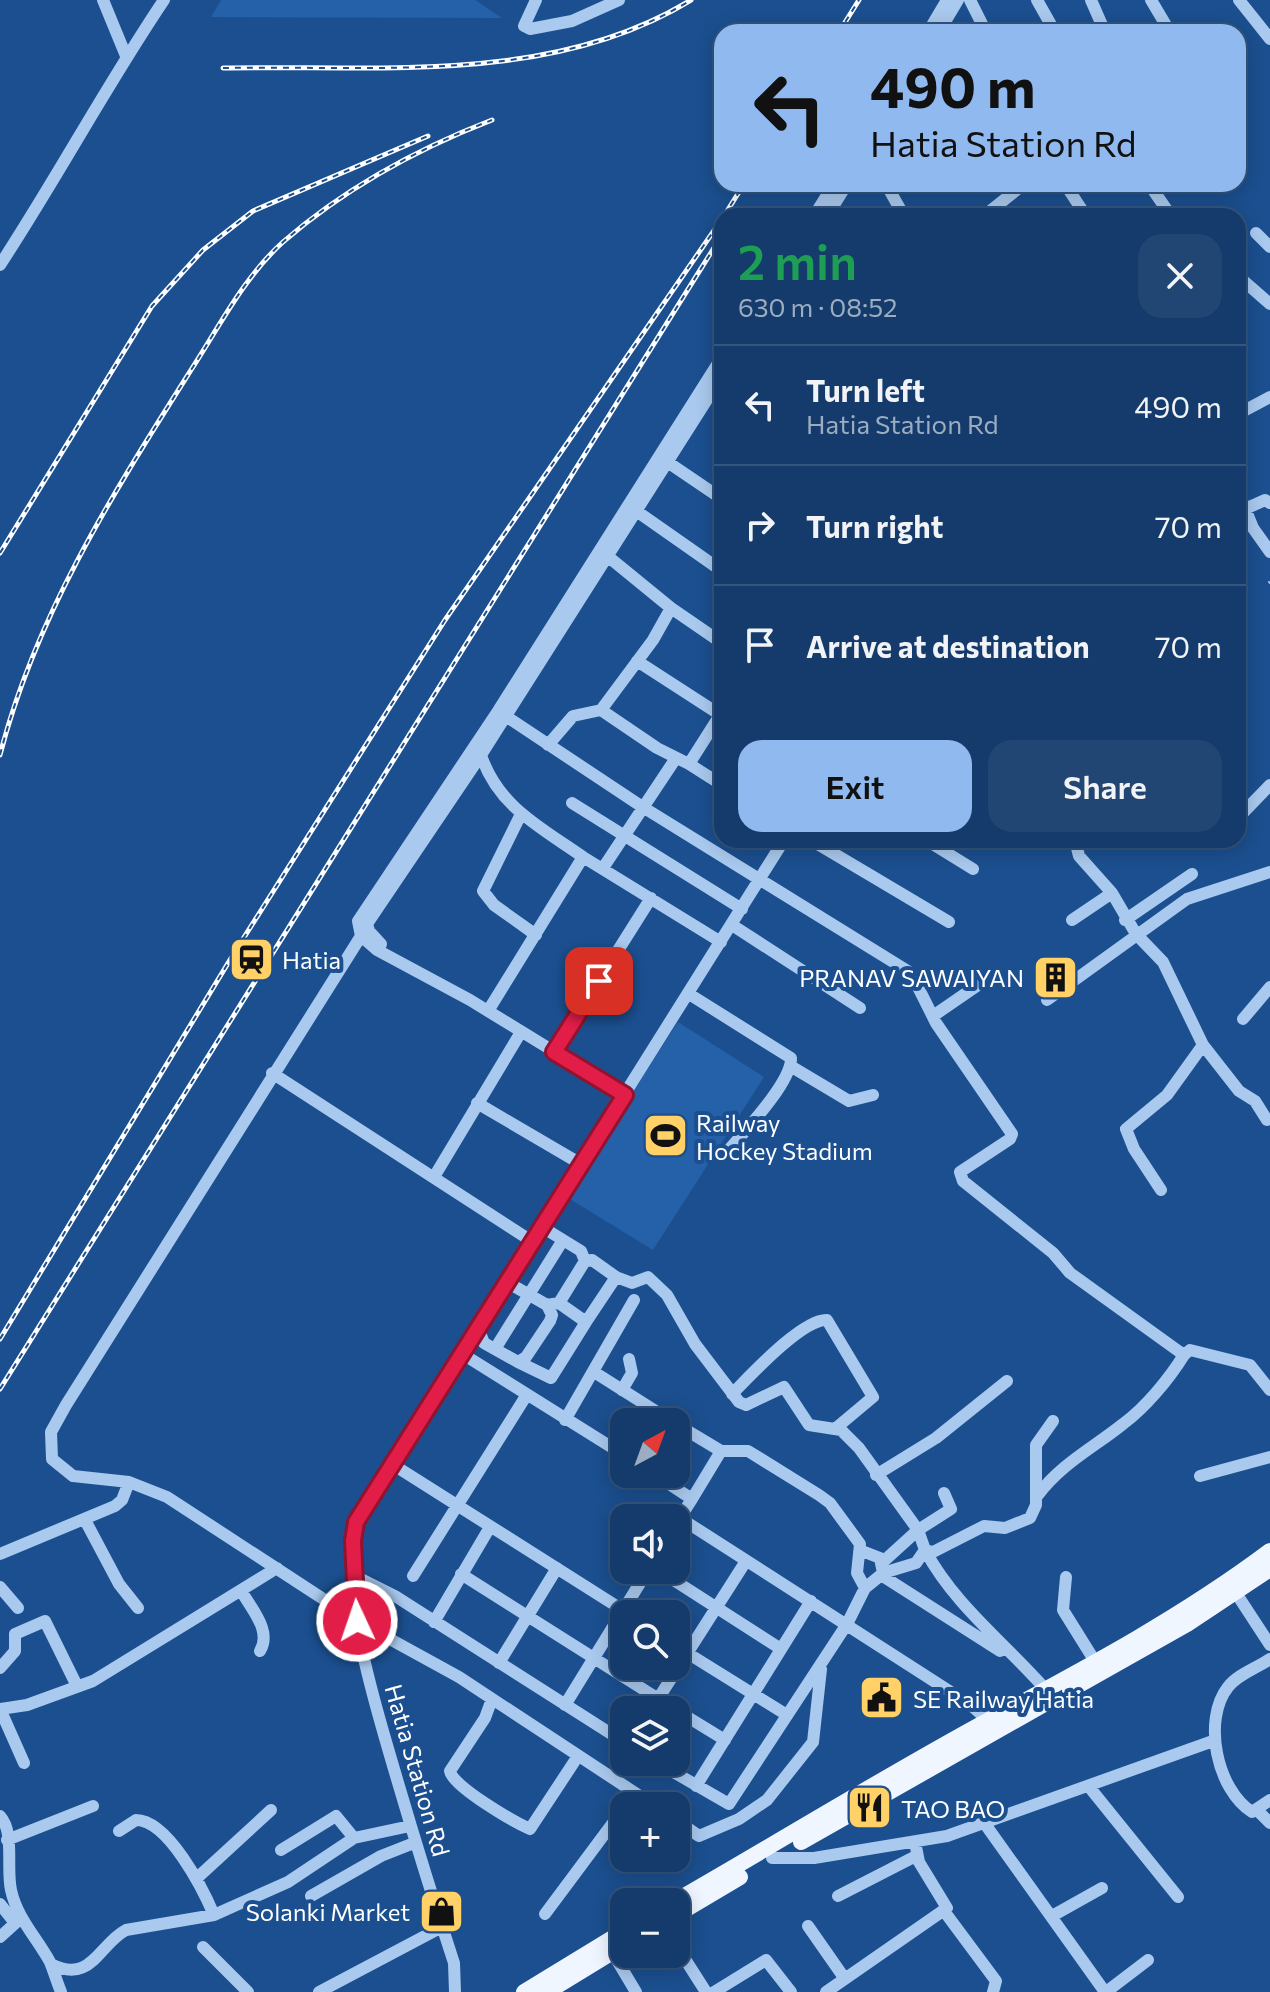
<!DOCTYPE html>
<html lang="en">
<head>
<meta charset="utf-8">
<style>
	body { margin:0; font-family:Commissioner,sans-serif; background:#214673; color:#f1f3f6; height:100vh; display:flex; flex-direction:column; font-size:30px; white-space:nowrap }
	* { box-sizing:border-box; margin:0 }
	p { font-size:26px; color:#9dadc1 }
	.icon { flex:none; width:44px; height:44px; fill:none; stroke:currentColor; stroke-width:2; stroke-linecap:round; stroke-linejoin:round }
	.map { position:relative; flex:1; overflow:hidden }
	.drawer { position:absolute; left:714px; top:208px; width:532px; height:640px; display:flex; flex-direction:column; background:#143b6b; border-radius:24px; box-shadow:0 4px 20px #0003,0 0 0 2px #33557e }
	.drawer>* { flex:none }
	.hud { position:absolute; left:714px; top:24px; width:532px; height:168px; border-radius:24px; box-shadow:0 4px 20px #0003,0 0 0 2px #33557e; background:#90b9f0; color:#111; overflow:hidden }
	.needle { width:52px; rotate:41deg }
	.tools { position:absolute; left:610px; top:1408px; display:grid; gap:16px }
	.tools a { display:grid; place-items:center; width:80px; height:80px; border-radius:16px; background:#143b6b; box-shadow:0 4px 20px #0003,0 0 0 2px #33557e; font-size:40px }
	.pin { position:absolute; display:grid; place-items:center; width:68px; height:68px; color:#fff; margin:-34px; border-radius:16px; box-shadow:0 4px 12px #0006 }
	.me { position:absolute; width:88px; margin:-44px; rotate:357deg; stroke-linejoin:round; filter:drop-shadow(0 0 6px #0008) }
	.turn { display:flex; align-items:center; gap:28px; height:168px; padding:0 24px; font-size:36px }
	.turn .icon { width:104px; height:104px; stroke-width:2.5 }
	.turn b { display:block; font-size:56px; line-height:68px }
	.round { display:grid; place-items:center; flex:none; width:84px; height:84px; border-radius:24px; background:#214673 }
	.overview { display:flex; align-items:center; justify-content:space-between; height:136px; padding:0 24px }
	h1 { font-size:48px; font-weight:600; line-height:60px; color:#1e9e55 }
	.action { display:flex; gap:16px; margin-top:auto; padding:16px 24px }
	.action a { flex:1; height:92px; border-radius:24px; background:#90b9f0; color:#111; font-size:32px; font-weight:600; line-height:92px; text-align:center }
	.action a+a { background:#214673; color:#f1f3f6 }
	ul { padding:0; list-style:none }
	li { display:flex; align-items:center; gap:24px; height:120px; padding:0 24px; border-top:2px solid #33557e }
	li div { flex:1 }
	li b { display:block; font-size:30px }
	li em { font-style:normal }
	.map>svg:first-child { display:block }
	.green { fill:#2461a8 }
	.lines { fill:none; stroke-linecap:round; stroke-linejoin:round }
	.stream { stroke:#9cc4f0; stroke-width:2 }
	.minor { stroke:#a9c9ee; stroke-width:12 }
	.major { stroke:#f0f6ff; stroke-width:16 }
	.rail-casing { stroke:#fff; stroke-width:5 }
	.rail { stroke:#1b4f8f; stroke-width:2; stroke-dasharray:6; stroke-linecap:butt }
	.route-casing { stroke:#92132f; stroke-width:20 }
	.route { stroke:#e11d48; stroke-width:14 }
	.labels { text-anchor:middle; dominant-baseline:central; stroke-width:8; stroke-linejoin:round; paint-order:stroke }
	.poi-label { font-size:24px; fill:#fff; stroke:#1b4f8f; text-anchor:start }
	.street-label { font-size:24px; fill:#fff; stroke:#1b4f8f }
</style>
</head>
<body>
<div class="map">
<svg width="1270" height="1992" viewBox="0 0 1270 1992">
	<rect width="100%" height="100%" fill="#1b4f8f"/>
	<!-- green -->
	<path class="green" d="M221,0h254l27,18 -291,-1z
		M678,1022l86,55 -111,173 -88,-54z"/>
	<g class="lines">
		<!-- stream -->
		<path class="stream" d="M1269,582l1,1"/>
		<!-- minor -->
		<path class="minor" d="M103,0l23,56
			M536,0l-12,26 6,3 42,-8 47,-21
			M970,0l16,32
			M1037,0l18,32
			M1091,0l14,32
			M1151,0l19,32
			M1239,0l31,39
			M928,32l19,-32
			M939,32l19,-32
			M886,184l18,32
			M1065,184l21,32
			M1149,184l22,32
			M814,216l20,-32
			M827,216l20,-32
			M984,216l40,-32
			M1181,216l10,-4 6,4
			M1256,233l14,14
			M0,265c57,-87 106,-179 164,-265
			M1238,276l32,28
			M1238,414l32,-17
			M666,461l56,38
			M1238,491l15,37 17,24
			M1245,509l20,-9 5,3
			M635,510l87,61
			M600,550l71,58 -18,32 -52,70 56,38 32,16 33,-52
			M671,608l51,35
			M637,661l85,55
			M498,711l143,95 270,167 25,50 76,111 -2,5 -50,33 3,9 90,72 17,20 107,77 7,5 6,-5 60,15 20,25
			M548,745l25,-29 28,-6
			M481,755c17,52 61,73 102,102
			M689,764l33,21
			M572,803l170,106
			M520,816l-37,75 11,14 42,30
			M1238,818l32,-33
			M811,840l138,82
			M926,840l47,29
			M1075,840l4,16 33,37 24,41 27,28 40,83 -36,50 -41,34 8,20 27,41
			M603,868l73,-110
			M1072,920l40,-27
			M1125,920l67,-46
			M732,925l128,83
			M361,936l-295,469 -15,27 1,27 21,17 56,6 38,15 190,124 102,56 196,129
			M381,944l-12,-13 -2,-7 114,-169 241,-379
			M689,994l102,64c1,24 -48,75 -65,95
			M1047,1000l140,-101 83,-27
			M488,1011l95,-154 138,85
			M933,1016l61,-42
			M1243,1019l27,-32
			M1203,1045l36,46 16,10 12,19
			M554,1052l97,-154
			M792,1067l57,34 24,-6
			M272,1073l261,169
			M625,1095l-155,-95 -93,-50 -16,-14 -3,-15 140,-210 224,-354
			M477,1103l104,61
			M434,1177l87,-145
			M616,1277l16,6 16,-6 19,18 28,49 44,58 7,3 38,-18 25,38 32,5 18,18 59,82 33,-21 -7,-16
			M510,1280l2,5 35,20 12,-2 26,-42 -4,-10 -39,-24
			M559,1303l27,19 30,-45 -24,-17 -7,1
			M478,1328l6,15 34,19 8,-5 24,-36 2,-6 -5,-10
			M495,1349l68,-109
			M461,1353l163,102
			M518,1362l33,16 35,-56
			M594,1372l79,50
			M622,1390l10,-17 -3,-14
			M732,1394c18,-18 70,-75 95,-74l46,77 -37,31
			M565,1420l69,-120
			M676,1424l45,27
			M392,1464l237,150
			M654,1474l38,25 -16,25
			M876,1475l60,-37 71,-57
			M1200,1476l70,-19
			M1038,1495c23,-31 55,-47 85,-71 23,-17 46,-45 61,-69
			M692,1499l29,-48h27l71,44 11,8 30,41 -3,29 8,15
			M680,1518l291,187 22,20
			M85,1520l34,64 19,24
			M862,1551l18,7 3,15 33,-10 9,-13c30,56 81,94 122,141
			M0,1554l115,-48 7,-6 7,-18
			M880,1558l5,2 33,-30 7,20 8,2 51,-26 21,2 25,-10 6,-13v-60l17,-24
			M658,1570l123,79
			M461,1574l215,136
			M355,1576l40,20 229,146
			M413,1576l113,-180
			M1066,1577l-3,33 33,53
			M0,1587l18,21
			M242,1592c10,18 30,39 18,59
			M1236,1593l34,52
			M434,1622l56,-95
			M676,1646l111,69
			M1270,1659c-13,9 -32,15 -42,28 -26,33 -11,103 24,125l18,-12
			M499,1663l58,-95
			M0,1668l15,-17v-17l30,-13 32,65
			M492,1699l-7,19 -35,53c2,15 64,51 80,58l48,-73
			M565,1705l83,-135
			M0,1709l27,-4 66,-24 184,-113
			M0,1709l24,54
			M651,1710l95,-149
			M676,1710l49,30
			M656,1762l73,42 118,-180 18,-36 16,-13 119,76
			M696,1786l115,-185
			M1090,1788l88,109
			M1257,1810l13,13
			M0,1816c15,16 6,52 11,74 6,28 26,48 39,72 4,10 7,20 11,30
			M676,1820l23,16 40,-17 28,-19 46,-58 8,-73
			M985,1824l120,168
			M119,1831l17,-11c32,0 67,69 78,95l74,-33 66,-44 56,-12
			M7,1840l86,-34
			M281,1850l55,-34 18,22
			M772,1858h42l133,-22 266,-95
			M197,1878l74,-68
			M311,1896l70,-40 33,-13
			M838,1896l78,-40
			M0,1904l15,19
			M944,1911l52,70 -3,11
			M545,1914l79,-106
			M1052,1916l50,-28
			M808,1926l37,53
			M0,1937l21,-19
			M676,1945l30,47
			M203,1947l45,45
			M612,1952l24,40
			M51,1964c40,21 48,-20 75,-34l88,-15
			M319,1992l123,-65
			M455,1992l-1,-29c-21,-64 -41,-129 -60,-194 -22,-76 -52,-167 -38,-247l428,-682
			M714,1992l52,-32 25,32
			M826,1992l121,-84 -28,-46 -4,-20
			M1106,1992l42,-32"/>
		<!-- major -->
		<path class="major" d="M1070,1690l117,-66 83,-55
			M801,1842l245,-139
			M674,1902c105,-60 208,-124 315,-182 97,-52 193,-103 281,-169
			M676,1915l64,-38
			M524,1992l100,-61
			M547,1992l77,-47"/>
		<defs>
			<path id="rail" d="M839,32l20,-32
				M223,68c157,-3 329,17 468,-68
				M724,216l20,-32
				M0,553l152,-247 51,-56 50,-39 175,-75
				M0,755c36,-141 114,-263 191,-385 28,-43 53,-93 92,-128 61,-53 134,-93 209,-122
				M0,1339l236,-389 209,-330 277,-401
				M0,1389l722,-1154"/>
		</defs>
		<!-- rail casing -->
		<use href="#rail" class="rail-casing"/>
		<!-- rail -->
		<use href="#rail" class="rail"/>
	</g>
	<g class="lines">
		<defs>
			<path id="route" d="M357,1621l-4,-80 3,-19 269,-427 -71,-43 45,-71"/>
		</defs>
		<!-- route casing -->
		<use href="#route" class="route-casing"/>
		<!-- route -->
		<use href="#route" class="route"/>
	</g>
	<!-- icons -->
	<defs>
		<symbol id="station-square" viewBox="-11 -11 22 22"><rect x="-9" y="-9" width="18" height="18" rx="4" fill="#ffd166" stroke="#1b4f8f"/><path d="M-3-6H3Q5-6 5-4V2Q5 4 3 4L4.5 6H3L1.5 4h-3L-3 6H-4.5L-3 4Q-5 4-5 2V-4Q-5-6-3-6ZM-3.5-4v3h7v-3ZM-3.5 1v1.5H-2V1ZM2 1v1.5H3.5V1Z" fill="#111"/></symbol>
		<symbol id="building-square" viewBox="-11 -11 22 22"><rect x="-9" y="-9" width="18" height="18" rx="4" fill="#ffd166" stroke="#1b4f8f"/><path d="M-4-6H4V6H1V3H-1V6H-4ZM-2.5-4.3h1.7v1.8h-1.7ZM.8-4.3h1.7v1.8H.8ZM-2.5-1h1.7V.8h-1.7ZM.8-1h1.7V.8H.8Z" fill="#111"/></symbol>
		<symbol id="stadium-square" viewBox="-11 -11 22 22"><rect x="-9" y="-9" width="18" height="18" rx="4" fill="#ffd166" stroke="#1b4f8f"/><path d="M0-5a6.5 5 0 1 0 0 10a6.5 5 0 1 0 0-10ZM-3.5-1.8h7v3.6h-7Z" fill="#111"/></symbol>
		<symbol id="civic-square" viewBox="-11 -11 22 22"><rect x="-9" y="-9" width="18" height="18" rx="4" fill="#ffd166" stroke="#1b4f8f"/><path d="M-.6-6.5H3V-4.5H.6V-3L4-1V1h2V6H-6V1h2V-1L-.6-3ZM-1.2 2.5V6h2.4V2.5Z" fill="#111"/></symbol>
		<symbol id="restaurant-square" viewBox="-11 -11 22 22"><rect x="-9" y="-9" width="18" height="18" rx="4" fill="#ffd166" stroke="#1b4f8f"/><path d="M-5-6h1v4h1v-4h1v4h1v-4h1v5L-1.5 .5V6h-2V.5L-5-1ZM5-6V6H3V1.5H1.5Q1.5-4 5-6Z" fill="#111"/></symbol>
		<symbol id="shop-square" viewBox="-11 -11 22 22"><rect x="-9" y="-9" width="18" height="18" rx="4" fill="#ffd166" stroke="#1b4f8f"/><path d="M-5-2.5h2.3a2.7 3.5 0 0 1 5.4 0H5L5.5 6h-11ZM-1.5-2.5h3a1.5 2.3 0 0 0-3 0Z" fill="#111"/></symbol>
	</defs>
	<g fill-rule="evenodd">
		<use href="#station-square" x="226" y="934" width="51" height="51"/>
		<use href="#building-square" x="1030" y="952" width="51" height="51"/>
		<use href="#stadium-square" x="640" y="1110" width="51" height="51"/>
		<use href="#civic-square" x="856" y="1672" width="51" height="51"/>
		<use href="#restaurant-square" x="844" y="1782" width="51" height="51"/>
		<use href="#shop-square" x="416" y="1886" width="51" height="51"/>
	</g>
	<g class="labels">
		<!-- poi labels -->
		<g class="poi-label">
			<text x="282" y="959">Hatia</text>
			<text x="1024" y="977" text-anchor="end">PRANAV SAWAIYAN</text>
			<text x="696" y="1122">Railway<tspan x="696" dy="28">Hockey Stadium</tspan></text>
			<text x="913" y="1698">SE Railway Hatia</text>
			<text x="901" y="1808">TAO BAO</text>
			<text x="410" y="1911" text-anchor="end">Solanki Market</text>
		</g>
		<!-- street labels -->
		<g class="street-label">
			<text transform="translate(418 1770) rotate(74)">Hatia Station Rd</text>
		</g>
	</g>
</svg>
<div class="tools">
<a><svg class="needle" viewBox="-14 -14 28 28"><path d="M0-13l5 13h-10z" fill="#e53935"/><path d="M0 13l5-13h-10z" fill="#9dadc1"/></svg></a>
<a><svg class="icon" aria-label="sound" viewBox="0 0 24 24"><path d="M4 9h4l5-4v14l-5-4H4zM17 9q2 3 0 6"/></svg></a>
<a><svg class="icon" aria-label="search" viewBox="0 0 24 24"><circle cx="10" cy="10" r="6"/><path d="M15 15l6 6"/></svg></a>
<a><svg class="icon" aria-label="layers" viewBox="0 0 24 24"><path d="M12 4l9 5-9 5-9-5zM3 14l9 5 9-5"/></svg></a>
<a>+</a>
<a>−</a>
</div>
<div class="pin" style="left:599px;top:981px;background:#d93025"><svg class="icon" aria-label="arrive" viewBox="0 0 24 24"><path d="M6 21V4h12l-3 4 3 4H6"/></svg></div>
<svg class="me" style="left:357px;top:1621px" viewBox="-20 -20 40 40"><circle r="17" fill="#e11d48" stroke="#fff" stroke-width="3"/><path d="M0-11L8 9 0 5-8 9z" fill="#fff"/></svg>
<div class="hud">
<div class="turn"><svg class="icon" aria-label="left" viewBox="0 0 24 24"><path d="M17 20v-9H6M10 6l-5 5 5 5"/></svg><div><b>490 m</b>Hatia Station Rd</div></div>
</div>
<section class="drawer">
<div class="overview"><div><h1>2 min</h1><p>630 m · 08:52</p></div><a class="round"><svg class="icon" aria-label="close" viewBox="0 0 24 24"><path d="M6 6l12 12M18 6L6 18"/></svg></a></div>
<ul>
<li><svg class="icon" aria-label="left" viewBox="0 0 24 24"><path d="M17 20v-9H6M10 6l-5 5 5 5"/></svg><div><b>Turn left</b><p>Hatia Station Rd</p></div><em>490 m</em></li>
<li><svg class="icon" aria-label="right" viewBox="0 0 24 24"><path d="M7 20v-9h11M14 6l5 5-5 5"/></svg><div><b>Turn right</b></div><em>70 m</em></li>
<li><svg class="icon" aria-label="arrive" viewBox="0 0 24 24"><path d="M6 21V4h12l-3 4 3 4H6"/></svg><div><b>Arrive at destination</b></div><em>70 m</em></li>
</ul>
<div class="action"><a>Exit</a><a>Share</a></div>
</section>
</div>
</body>
</html>
